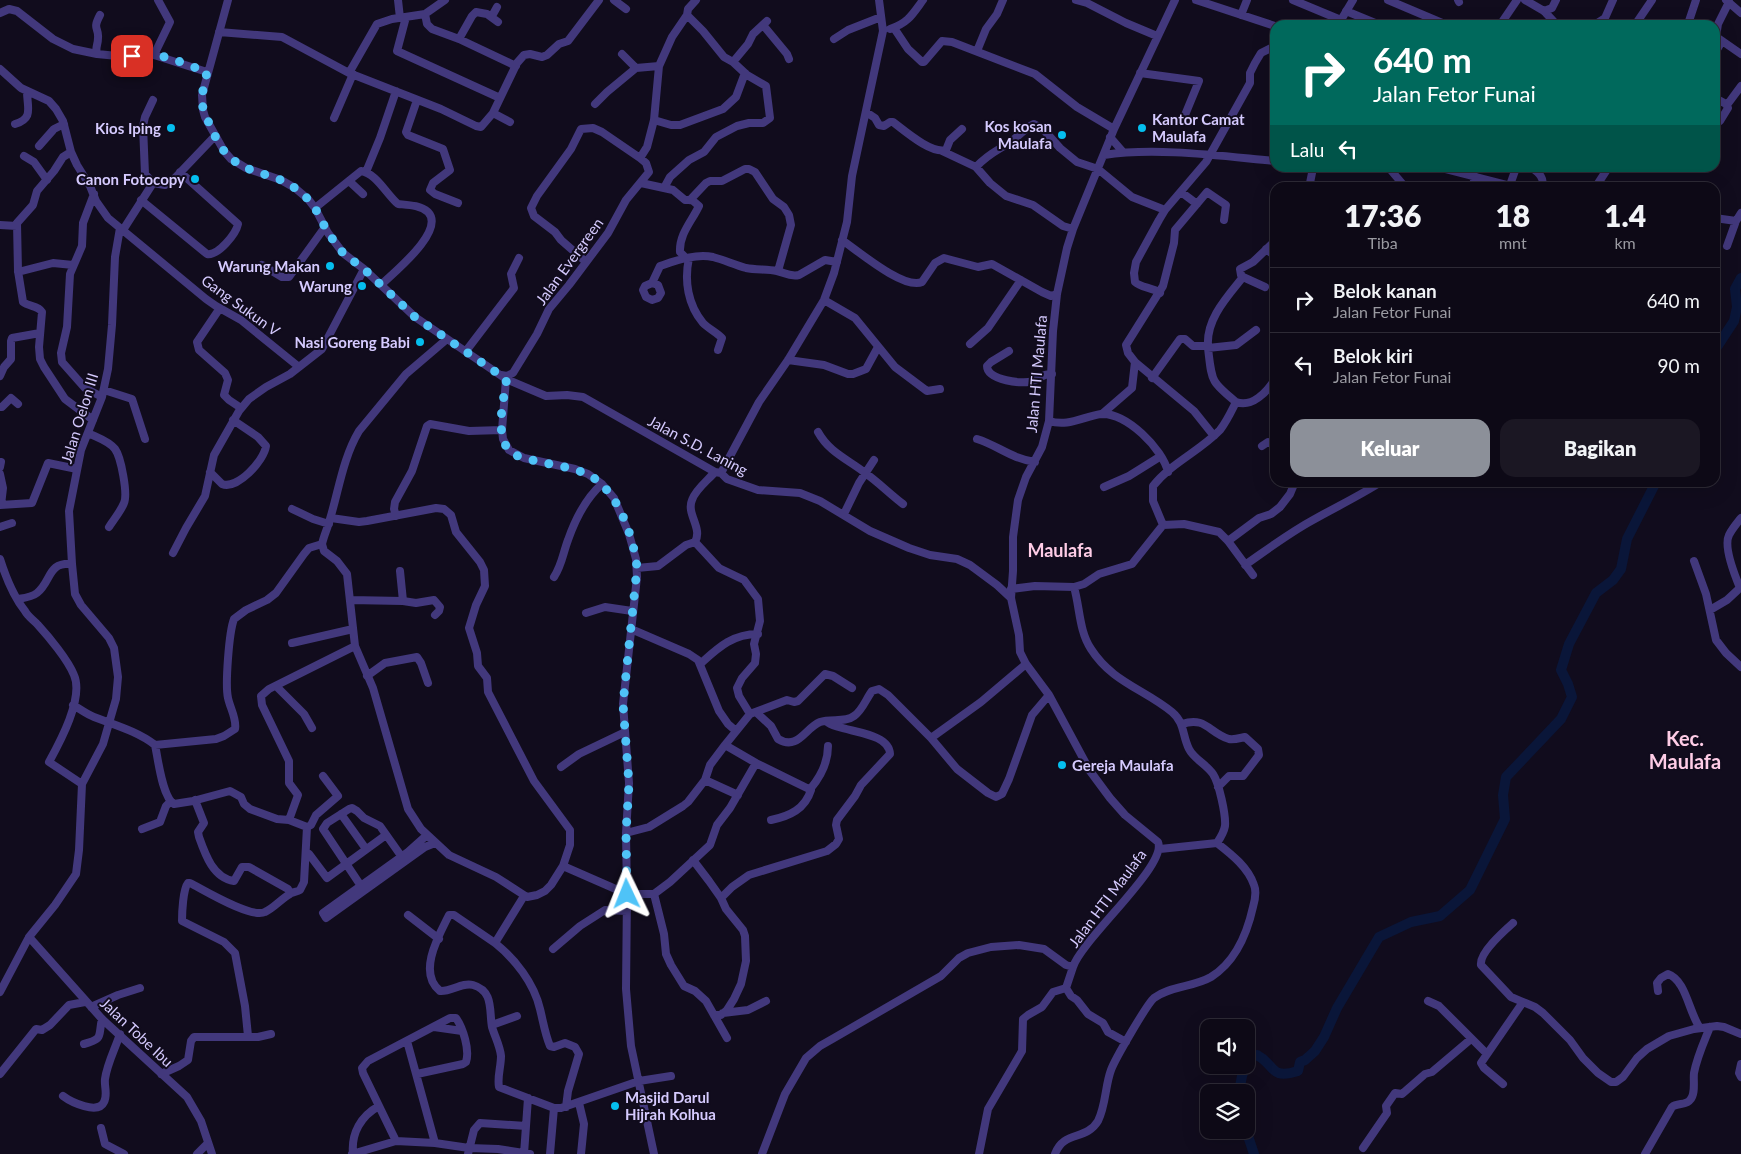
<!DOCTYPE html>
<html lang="id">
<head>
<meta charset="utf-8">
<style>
	body { margin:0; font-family:Lato,sans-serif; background:#1b1723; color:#f1f3f6; height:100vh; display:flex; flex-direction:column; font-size:19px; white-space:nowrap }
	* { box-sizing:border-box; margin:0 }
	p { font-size:16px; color:#9a9aa1 }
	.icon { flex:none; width:28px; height:28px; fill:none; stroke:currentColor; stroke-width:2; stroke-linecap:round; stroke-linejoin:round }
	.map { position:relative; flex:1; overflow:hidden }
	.panel { position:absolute; left:1270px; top:182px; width:450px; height:305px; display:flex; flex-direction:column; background:#0d0916; border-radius:15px; box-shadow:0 5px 20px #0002,0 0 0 1px #2d2a35 }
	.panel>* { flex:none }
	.banner { position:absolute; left:1270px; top:20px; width:450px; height:152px; border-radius:15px; box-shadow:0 5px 20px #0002,0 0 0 1px #2d2a35; background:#00695c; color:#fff; overflow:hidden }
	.buttons { position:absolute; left:1200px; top:1019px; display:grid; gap:10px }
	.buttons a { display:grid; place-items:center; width:55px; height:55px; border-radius:10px; background:#0d0916; box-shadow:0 5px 20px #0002,0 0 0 1px #2d2a35; font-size:25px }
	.pin { position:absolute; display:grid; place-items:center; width:42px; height:42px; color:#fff; margin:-21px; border-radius:10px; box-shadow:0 2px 8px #0006 }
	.me { position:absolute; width:55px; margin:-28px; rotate:358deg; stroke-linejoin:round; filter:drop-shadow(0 0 4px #0008) }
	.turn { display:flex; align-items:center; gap:18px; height:105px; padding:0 20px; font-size:22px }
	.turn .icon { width:65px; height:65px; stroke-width:2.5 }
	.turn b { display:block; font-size:35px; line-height:42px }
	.then { display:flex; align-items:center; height:48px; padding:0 20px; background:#0003; gap:10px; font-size:19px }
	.eta { display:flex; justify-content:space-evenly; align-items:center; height:85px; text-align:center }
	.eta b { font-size:30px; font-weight:800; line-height:35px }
	.primary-button { display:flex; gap:10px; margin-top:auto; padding:10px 20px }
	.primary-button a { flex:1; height:58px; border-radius:15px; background:#8c9099; color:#fff; font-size:20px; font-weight:800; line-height:58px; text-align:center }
	.primary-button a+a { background:#1b1723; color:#f1f3f6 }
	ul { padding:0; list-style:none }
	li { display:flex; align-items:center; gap:15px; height:65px; padding:0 20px; border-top:1px solid #2d2a35 }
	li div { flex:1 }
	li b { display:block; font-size:19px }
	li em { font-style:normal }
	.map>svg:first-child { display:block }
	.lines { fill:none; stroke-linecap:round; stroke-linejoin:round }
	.river { stroke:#0a1639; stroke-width:10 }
	.minor { stroke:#42387c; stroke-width:8 }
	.route { stroke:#4fc3f7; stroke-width:9; stroke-dasharray:0 16.2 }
	.poi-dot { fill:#05bfef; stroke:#110c1d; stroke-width:2 }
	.labels { text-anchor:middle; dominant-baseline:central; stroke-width:4; stroke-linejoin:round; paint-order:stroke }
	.poi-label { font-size:15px; font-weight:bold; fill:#d5cafe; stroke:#110c1d; text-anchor:end }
	.street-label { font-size:15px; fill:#d5cafe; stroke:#110c1d }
	.quarter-label { font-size:18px; font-weight:bold; fill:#fecce6; stroke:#110c1d }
	.district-label { font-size:20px; font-weight:bold; fill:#fecce6; stroke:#110c1d }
</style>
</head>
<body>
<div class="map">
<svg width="1741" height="1154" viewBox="0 0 1741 1154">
	<rect width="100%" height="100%" fill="#110c1d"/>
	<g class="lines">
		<!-- river -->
		<path class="river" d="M1715,350l19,-29 3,-14 -2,-18 6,-11
			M1239,1092l3,-16 4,-10 1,-7 10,-4c19,10 12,25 41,16l2,-9 5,-2 10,-9 9,-14 13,-29 42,-71 32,-15 29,-6 30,-26 35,-71 -2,-24 3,-18 55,-58 11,-22 -4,-13 -7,-14 8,-26 27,-51 17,-13 8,-11 6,-30 29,-57
			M1246,1130l8,24"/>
		<!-- minor -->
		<path class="minor" d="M228,0l-26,95 1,15 2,7 19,34 7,8 15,9 35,12 14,8 13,11 7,9 13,25 15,20 21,16 51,48 91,62 -4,51 1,9 6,11 15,8 51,11 13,5 14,10 12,14 15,36 7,25 1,18 -14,127 6,79 -3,50 1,61 -1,95 5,57 23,108
			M398,0l2,18
			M614,0l12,9
			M1076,0l11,3 39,20 31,13
			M1196,0l79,26
			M1293,0l48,20
			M1388,0l59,25
			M1458,0l1,2
			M1525,0l19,11 13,14
			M1696,0l-7,21 8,4
			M1726,0l15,13
			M1346,11l34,14
			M1544,11l8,-3 4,-8
			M0,13l9,-4 8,2 36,28 20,10 24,5 31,3 16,-3 10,1 53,17
			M425,14l2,10 5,5 27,10 57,27
			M1241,15l6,-15
			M492,16l5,-9
			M406,17l-9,34 103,47
			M763,25l24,29 2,5
			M1338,25l15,-25
			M1500,25l17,-25
			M1594,25l11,-7 8,-18
			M1635,25l17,-25
			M894,28l14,21 14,13h2l18,-21 10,1 83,32 42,33 37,22
			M890,29c18,-6 22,-14 33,-29
			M219,32l63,5 67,36 92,36 35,17 5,1 12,-14 24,-50 7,-8 6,-1 12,3 5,-2 12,-11 9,-3 31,-41
			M1715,36l26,18
			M1716,37l2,-13 11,-22
			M459,39l13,-23 4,-4 11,2 11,8
			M834,39l14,-9 33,-13
			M977,51l9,-22 11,-15 6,-14
			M1715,53l7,-12
			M97,54c-2,-7 1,-9 1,-16 1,-11 -6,-8 2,-23
			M622,54l14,14
			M154,55l16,-33 -12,-22
			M733,62l15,-18 5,-10 14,-13
			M0,69l21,19 28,13 7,8 7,12 8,31 6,13 13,21 6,15 12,17 98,81 10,7 25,14 58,47
			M349,73l28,-49 15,-5 33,-5 20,-14
			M1140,73l59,8 -14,34
			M1715,98l11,6 2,4 -8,13
			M417,100l-11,32 2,3 35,14 7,21 -17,13 -3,7 5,4 23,9
			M595,104l12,-12 29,-24 23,-2
			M1727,105l14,-19
			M866,112l9,6 4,7 5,1 6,-4h3c12,9 38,32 53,28l4,-10 12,-11
			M493,113l17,9
			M334,118l19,-44
			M654,120l17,5h9l43,-16 13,-12 9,-24
			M15,124c19,-6 12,-16 12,-33
			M1110,137l13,15
			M39,146l15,-17 10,-5
			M942,151l34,16c13,-14 21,-16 36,-26 8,-6 13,-13 22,-17l9,5 17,19 17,14 21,7 34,28 33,13
			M71,152l-8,5 -9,14 -17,20 -4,14 -16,18 1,48 5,31c6,5 15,3 19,10l-3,35 1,12 4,8 21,32 28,21
			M1104,155c52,-8 117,1 171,6
			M24,156l10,6 13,18
			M640,158l7,-11 7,-27 5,-54 13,-29 15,-22 1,-6 8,-9
			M976,167l14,16 16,13 27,9 30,21 10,3
			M1389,168l17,20
			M1441,168l78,20
			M1532,168c7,5 13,10 10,20
			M366,172l14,-34 16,-47
			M349,181l14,13
			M153,183l-8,-9 -2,-48 2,-9 8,-17
			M641,183l32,7 12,10h7l7,6c-7,15 -20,28 -19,46l6,6
			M1510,185l6,-17
			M664,188l6,-11 19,-17 15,-8 12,-15 21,-11 12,-3h14l7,-5 -4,-32 -19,-11 -14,-13 -9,-5 -21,-26 -16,-16
			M1309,188l4,-20
			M1471,188l5,-11
			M1595,188l13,-20
			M1181,192l16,12
			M94,194l-11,29 -1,23 -12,28 -3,53 -6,26 1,9 23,26 17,9
			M141,200l66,54c11,2 29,-20 31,-30l-58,-52
			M690,200l16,-17 4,-2h12l23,-12h4l6,3 18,27 11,8 5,8 2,10 -13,46
			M315,208l46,-37c15,2 26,24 37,33 10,1 22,1 30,8 18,19 -35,61 -47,73
			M1715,218l21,3
			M0,225l17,1
			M123,230l30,-47 12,2 8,-5 42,-44
			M842,240c16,11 62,50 80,42l13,-19 9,-5 34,9 14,-3 50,28 9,4 6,-2
			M1727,246l9,-25 5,-8
			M1266,249l9,7
			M689,258c-5,23 -1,47 14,65 6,6 13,9 19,15l-4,12
			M262,265l20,12h7l36,-50
			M18,272l35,-9 20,2
			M1243,277l-2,-2 -1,-6 13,-7 22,-21
			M652,283l6,2 3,8 -3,5 -6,2 -6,-3 -3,-7 2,-4 7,-3 8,-17c15,-5 36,-13 53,-9 11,3 22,8 33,11 10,2 21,1 31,3 8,2 13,6 22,4l26,-15 12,2
			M1160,293c-8,-6 -19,-5 -25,-11l-1,-9 2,-11 23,-42 6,-10 41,-48 44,-79v-10l5,-10 6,-10 14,-7
			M824,300l31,18 40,49 32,24 13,-2
			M220,308l-23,34 2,8 26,23 3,7 -4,15 5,5 12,8
			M447,339l-41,35 -47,57c-16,27 -20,58 -29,88 -2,8 -6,16 -8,25l2,7 13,10 10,13 8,72 18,42 35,121 13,20 28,26 47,22 31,20 10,-2 8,-4 6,-6 12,-19 64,28h27l16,-12 40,-37 7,-20 13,-17 26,-45 55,27c-6,19 -21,26 -40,30
			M970,344l18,-16 33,-48
			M466,351l48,-63 -3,-14 8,-16
			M1009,351l-18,11 -4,4c0,14 36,19 46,15 8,-3 8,-7 19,-7
			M788,360l36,5 24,9h5l13,-5 12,-22
			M1135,362l59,49 20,25
			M501,375l6,1 6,-3 24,-39 12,-25 20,-24 39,-52 18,-33 23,-28 -3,-9 -6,-5 -38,-26 -9,-4 -12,1 -10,20 -34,47 -6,12 3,8 21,16 6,8 24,21
			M0,376l4,-9 7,-8v-18l1,-3 28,-5
			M1152,378l28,-39h5l8,7h15c-2,-27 19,-49 35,-69l22,10
			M506,379l40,17 21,-1 16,2 132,75 6,1 6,6 31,11 42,3 20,8 50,30 39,17 21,7 27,4 13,6 27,20 14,13
			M104,390l28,9 13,40
			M1236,402c-26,-21 -24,-21 -28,-54l28,-3 20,-15
			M0,407h2l9,-9 7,6
			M1102,414l30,-26 3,-26 -7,-9 -2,-8 37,-59 11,-43 1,-13 32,-38 19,13 -2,15
			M1049,421c19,6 33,-4 52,-7 25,-2 62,35 67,58
			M818,432c11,20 29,27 46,40 14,10 26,22 39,32
			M88,433c8,4 21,8 27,16 6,8 13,45 9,54 -3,8 -10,16 -15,24
			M977,439c20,6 35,20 58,23
			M1262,446l6,-4 7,2
			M0,467l1,-5
			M210,472l12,12c15,6 42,-23 44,-38l-8,-9 -25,-17
			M721,473l38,-71 29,-42 36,-60 10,-27 13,-51 5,-46 31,-145 -4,-31
			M0,474l3,14 -2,17
			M1104,487l25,-11 32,-20
			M0,505l32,-2 16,-40 29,6
			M292,509l21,10 16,5
			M844,514l15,-31 15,-23
			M396,516l-2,-7 1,-7 17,-31 15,-45 3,-2 39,7 33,-1
			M331,518l28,4 8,-1 69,-13 8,1 7,6 5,17 24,30 4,8 1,16 -9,19 -7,23 8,25 1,13 9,12 1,14 46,89 36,49v15l-7,21
			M1163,525l21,-1 35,8 9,9 25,34
			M0,527l12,-4
			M1228,541l31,-23 12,-4 9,-7 10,-13 5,-12
			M695,542c8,-14 -9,-28 -3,-42 3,-10 16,-20 23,-28
			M173,553l13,-25 19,-32 9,-41 25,-44 10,-12 17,-12 24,-13 32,-25 42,-80
			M0,559c6,19 13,37 25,52 3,6 9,9 13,14 11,12 30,35 36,50 10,23 -14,67 -25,87l33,22
			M1694,561l12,33 10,46 10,13 15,14
			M1245,565c23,-16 44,-32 68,-45 23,-13 46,-24 68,-38
			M637,568l21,-2 28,-21 9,-3 24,26 25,12 14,19 2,22 -6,23 2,10 -1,9 -13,15 -5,10 2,8 11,18
			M554,577c8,-12 9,-24 14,-37 7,-20 18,-42 34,-56
			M1740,588c-5,-12 -17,-41 -11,-53 3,-6 8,-12 12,-17
			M1011,589l24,-3 39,1
			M18,599c6,-1 14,-2 19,-6 15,-12 10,-31 35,-29
			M350,600l53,1 -3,-30
			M403,601l13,2 18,-3 6,7 -1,4 -4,4
			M1710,610l17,-10 14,-13
			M586,613l19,-6 27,4
			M631,629l58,25 9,6 21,51 9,13 8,7
			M292,643l61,-14
			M700,664c18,-16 32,-30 58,-30
			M367,676l18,-13 32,-6 4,6 7,20
			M276,686l28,28 8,14
			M73,705c7,4 13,9 21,12 20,8 43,14 61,28 3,13 7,52 19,59l19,-3 37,-10 11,6 3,7 6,5 27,10 12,1 18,7
			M756,712l15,14 7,13c20,12 27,-11 42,-17 11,-4 25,1 34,-6 8,-5 12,-17 18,-25l7,-2 9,6 43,43 26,31 31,24 8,4 6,-3 7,-15 23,-64 17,-20
			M1182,724c24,-8 27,9 47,15 5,1 11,-1 16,-2l13,12 1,6 -16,21h-14l-11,11
			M931,738l50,-36 45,-38
			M155,745l61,-6 8,-3 11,-7c2,-10 -5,-21 -7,-31 -3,-13 1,-66 6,-79l12,-9 21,-10 9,-7 28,-39 5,-6 13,-4
			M756,763l-31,-18 25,-31 37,-14 7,2 4,-1 27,-27 8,2 19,12
			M561,767l18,-13 46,-22
			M705,780l5,-15 15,-20
			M811,788c10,-12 17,-26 17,-42
			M195,800l9,23 -6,9 1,5c6,17 14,41 35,44l8,-14h7l39,22 2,4
			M341,814l25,35
			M289,820l9,-25 -9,-12v-22l-27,-56 -1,-9 8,-7 86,-43
			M142,829l18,-7 6,-16 4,-4
			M626,833l23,-6 34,-21 5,-4 17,-22 33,15
			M427,835l-19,17 -85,61 3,5 99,-71 10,-4
			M1160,849l57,-6c4,-6 7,-11 8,-17 1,-11 -6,-43 -12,-52 -7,-10 -19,-15 -24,-25 -7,-14 -4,-26 -17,-37 -28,-23 -60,-30 -81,-63 -12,-18 -11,-41 -17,-62l10,-3 15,-10 33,-10 31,-39 -10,-24v-15c18,-23 47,-35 67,-56 7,-9 11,-18 16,-28 16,6 31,-10 39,-23
			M309,854l18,24 59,-43
			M693,860l16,21 12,17 5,11 17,21 2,6 1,25 -5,23 -7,15 -7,11 -6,5h-7
			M361,886l-38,-57 4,-6 22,-14 3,-1 5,3 7,7 16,8 24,34
			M654,894l10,40 2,20 5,11 13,21 11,5 11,10 21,37
			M524,896l-29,47 -41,-28h-5c-10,20 -32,58 -9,76 11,1 22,-9 33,-6 21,6 16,26 19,42 3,10 8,19 9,29 0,11 -4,21 -2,31l55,21h7l78,-27 32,-5
			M721,898l11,-11 17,-12 78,-24 9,-7 3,-5 -3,-14 1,-5 18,-24 6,-11 29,-31c-1,-24 -51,-21 -64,-33
			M408,915l31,24
			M1513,923c-9,8 -34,30 -32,42l30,32 24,10 8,6 27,27 13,18 15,15 13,9h5l7,-5 14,-19 10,-9 22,-13 25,-7 23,-3 7,1 17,7
			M29,937l73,82 85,78 14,24 11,33
			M495,943c20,16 39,40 45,66 3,12 5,25 10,37l4,1 11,-4 10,4 4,7 -11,37 -2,16
			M553,949l27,-23 25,-16 22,1
			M1066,988l5,8 6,4 11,14 15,9 5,9 18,10
			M1658,991l-1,-8 4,-5 7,-4c18,6 21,39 32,54
			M0,992l29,-55 26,-32 21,-31 3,-24 3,-66 21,-40 13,-45 2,-22 -4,-29 -5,-10 -28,-33 -6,-11 -3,-30 -3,-53 12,-61 21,-53 6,-28 4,-44 3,-68 5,-29
			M1428,1001l11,5 48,48
			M91,1007l27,-12 22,-7
			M723,1013l25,-3 18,-9
			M492,1025l25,-9
			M434,1027l28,4
			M248,1036l-3,-30 -10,-53 -11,-11 -42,-21c0,-8 1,-32 6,-38h2c14,7 61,36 75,29 9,-4 16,-13 25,-18 2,-2 7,-2 10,-4l4,-8 3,-55 4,-2 5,-10 22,-19 -15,-20
			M407,1041l28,102
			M84,1044c20,-5 14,-8 18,-25
			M1741,1064l-2,9 2,4
			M0,1074l36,-45 6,1 8,-5 19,-20 16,-3
			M161,1074l18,-8 9,-6 3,-19 3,-4h64l13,-3
			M1503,1084l-19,-16 -3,-5 42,-61
			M63,1096c8,6 35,19 41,6 4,-7 0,-16 1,-23 2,-15 10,-30 15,-45
			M579,1103l5,21 -3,30
			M101,1128l4,16 19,10
			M396,1141l-33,-68 -1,-5 6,-7 82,-43h6c7,10 14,32 10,44l-3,2 -46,10
			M1363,1148l24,-35 -1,-7 9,-13 7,1 23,-20 7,-2 39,-33
			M197,1154l11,-11
			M352,1154l44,-13 39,2 34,5 29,1 32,5
			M353,1154c-2,-21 8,-38 26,-48
			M468,1154l6,-24 6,-7 46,3
			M524,1154l4,-56
			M550,1154l4,-46
			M762,1154l23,-60 21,-36 14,-12 14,-8 107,-62 18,-18 9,-5 23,-6 28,-2 25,4 22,16 7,2c9,-28 95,-102 85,-125l-33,-27 -15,-17 -20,-27 -41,-76 -23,-31 -6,-12 -1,-17 -8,-37 2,-27v-34l5,-37 8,-23 16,-30 7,-26 4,-90 4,-37 10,-46 6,-19 41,-100 61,-129
			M979,1154l9,-45 34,-58 1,-32 5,-4 14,-8 11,-15 13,-4 7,-21
			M1055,1154c9,-24 31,-13 43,-33 8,-16 7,-35 13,-51 4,-11 36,-66 43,-72 16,-12 40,-11 57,-21 24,-15 36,-43 42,-70 2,-7 4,-15 1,-22 -6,-18 -23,-31 -37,-42
			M1645,1154l27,-47c5,-4 15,-2 18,-7 6,-6 3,-20 4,-27 3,-16 10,-31 16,-46"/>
	</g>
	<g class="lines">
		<!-- route -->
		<path class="route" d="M132,56c24,-7 52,8 75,16l-5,23 1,15 12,26 9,15 7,8 15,9 35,12 14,8 13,11 7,9 13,25 15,20 21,16 51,48 91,62c1,8 -2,15 -3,22 -2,14 -4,33 3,45 6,11 19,12 30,15 17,4 35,6 51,13 30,14 47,63 50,94l-14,136 6,80 -3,49 1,61"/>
	</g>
	<!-- markers -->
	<g class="poi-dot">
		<circle cx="171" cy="128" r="5"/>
		<circle cx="1142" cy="128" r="5"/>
		<circle cx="1062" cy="135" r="5"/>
		<circle cx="195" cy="179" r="5"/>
		<circle cx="330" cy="266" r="5"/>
		<circle cx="362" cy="286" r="5"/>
		<circle cx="420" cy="342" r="5"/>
		<circle cx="1062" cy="765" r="5"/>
		<circle cx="615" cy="1106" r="5"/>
	</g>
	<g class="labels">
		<!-- poi labels -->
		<g class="poi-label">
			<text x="1152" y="119" text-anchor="start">Kantor Camat<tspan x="1152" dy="17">Maulafa</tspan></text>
			<text x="1052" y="126">Kos kosan<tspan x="1052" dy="17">Maulafa</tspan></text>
			<text x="161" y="128">Kios Iping</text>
			<text x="185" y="179">Canon Fotocopy</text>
			<text x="320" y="266">Warung Makan</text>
			<text x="352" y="286">Warung</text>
			<text x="410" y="342">Nasi Goreng Babi</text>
			<text x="1072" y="765" text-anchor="start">Gereja Maulafa</text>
			<text x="625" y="1097" text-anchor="start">Masjid Darul<tspan x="625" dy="17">Hijrah Kolhua</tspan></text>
		</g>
		<!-- street labels -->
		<g class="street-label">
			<text transform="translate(569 261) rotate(-54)">Jalan Evergreen</text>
			<text transform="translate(241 305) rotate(36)">Gang Sukun V</text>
			<text transform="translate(1036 374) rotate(-85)">Jalan HTI Maulafa</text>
			<text transform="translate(79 418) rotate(-73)">Jalan Oelon III</text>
			<text transform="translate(698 445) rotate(28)">Jalan S.D. Laning</text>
			<text transform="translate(1107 898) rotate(-53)">Jalan HTI Maulafa</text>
			<text transform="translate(137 1032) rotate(43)">Jalan Tobe Ibu</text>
		</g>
		<!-- quarter labels -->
		<g class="quarter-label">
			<text x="1060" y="550">Maulafa</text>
		</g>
		<!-- district labels -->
		<g class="district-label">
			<text x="1685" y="738">Kec.<tspan x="1685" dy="23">Maulafa</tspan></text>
		</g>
	</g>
</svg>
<div class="buttons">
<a><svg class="icon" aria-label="sound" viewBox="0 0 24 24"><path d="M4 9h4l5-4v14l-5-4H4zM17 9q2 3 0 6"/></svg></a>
<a><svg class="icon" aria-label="layers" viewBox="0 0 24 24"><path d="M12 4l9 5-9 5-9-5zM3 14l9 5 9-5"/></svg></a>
</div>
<div class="pin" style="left:132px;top:56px;background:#d93025"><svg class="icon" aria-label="arrive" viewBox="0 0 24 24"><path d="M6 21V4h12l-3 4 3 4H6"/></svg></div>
<svg class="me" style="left:627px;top:894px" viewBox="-20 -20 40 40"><path d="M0-17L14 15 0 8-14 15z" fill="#4fc3f7" stroke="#fff" stroke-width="4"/></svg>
<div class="banner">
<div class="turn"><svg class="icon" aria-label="right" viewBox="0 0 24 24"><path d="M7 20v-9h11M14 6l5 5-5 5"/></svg><div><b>640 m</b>Jalan Fetor Funai</div></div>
<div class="then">Lalu<svg class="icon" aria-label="left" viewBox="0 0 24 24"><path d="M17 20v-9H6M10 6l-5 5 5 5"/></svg></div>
</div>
<section class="panel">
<div class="eta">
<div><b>17:36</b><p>Tiba</p></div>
<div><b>18</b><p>mnt</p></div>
<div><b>1.4</b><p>km</p></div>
</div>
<ul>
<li><svg class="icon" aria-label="right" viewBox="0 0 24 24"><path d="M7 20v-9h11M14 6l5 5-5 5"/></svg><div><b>Belok kanan</b><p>Jalan Fetor Funai</p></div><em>640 m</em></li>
<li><svg class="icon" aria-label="left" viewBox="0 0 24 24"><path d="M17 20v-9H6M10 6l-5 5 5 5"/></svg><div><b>Belok kiri</b><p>Jalan Fetor Funai</p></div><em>90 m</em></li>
</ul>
<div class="primary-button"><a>Keluar</a><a>Bagikan</a></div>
</section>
</div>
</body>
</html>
